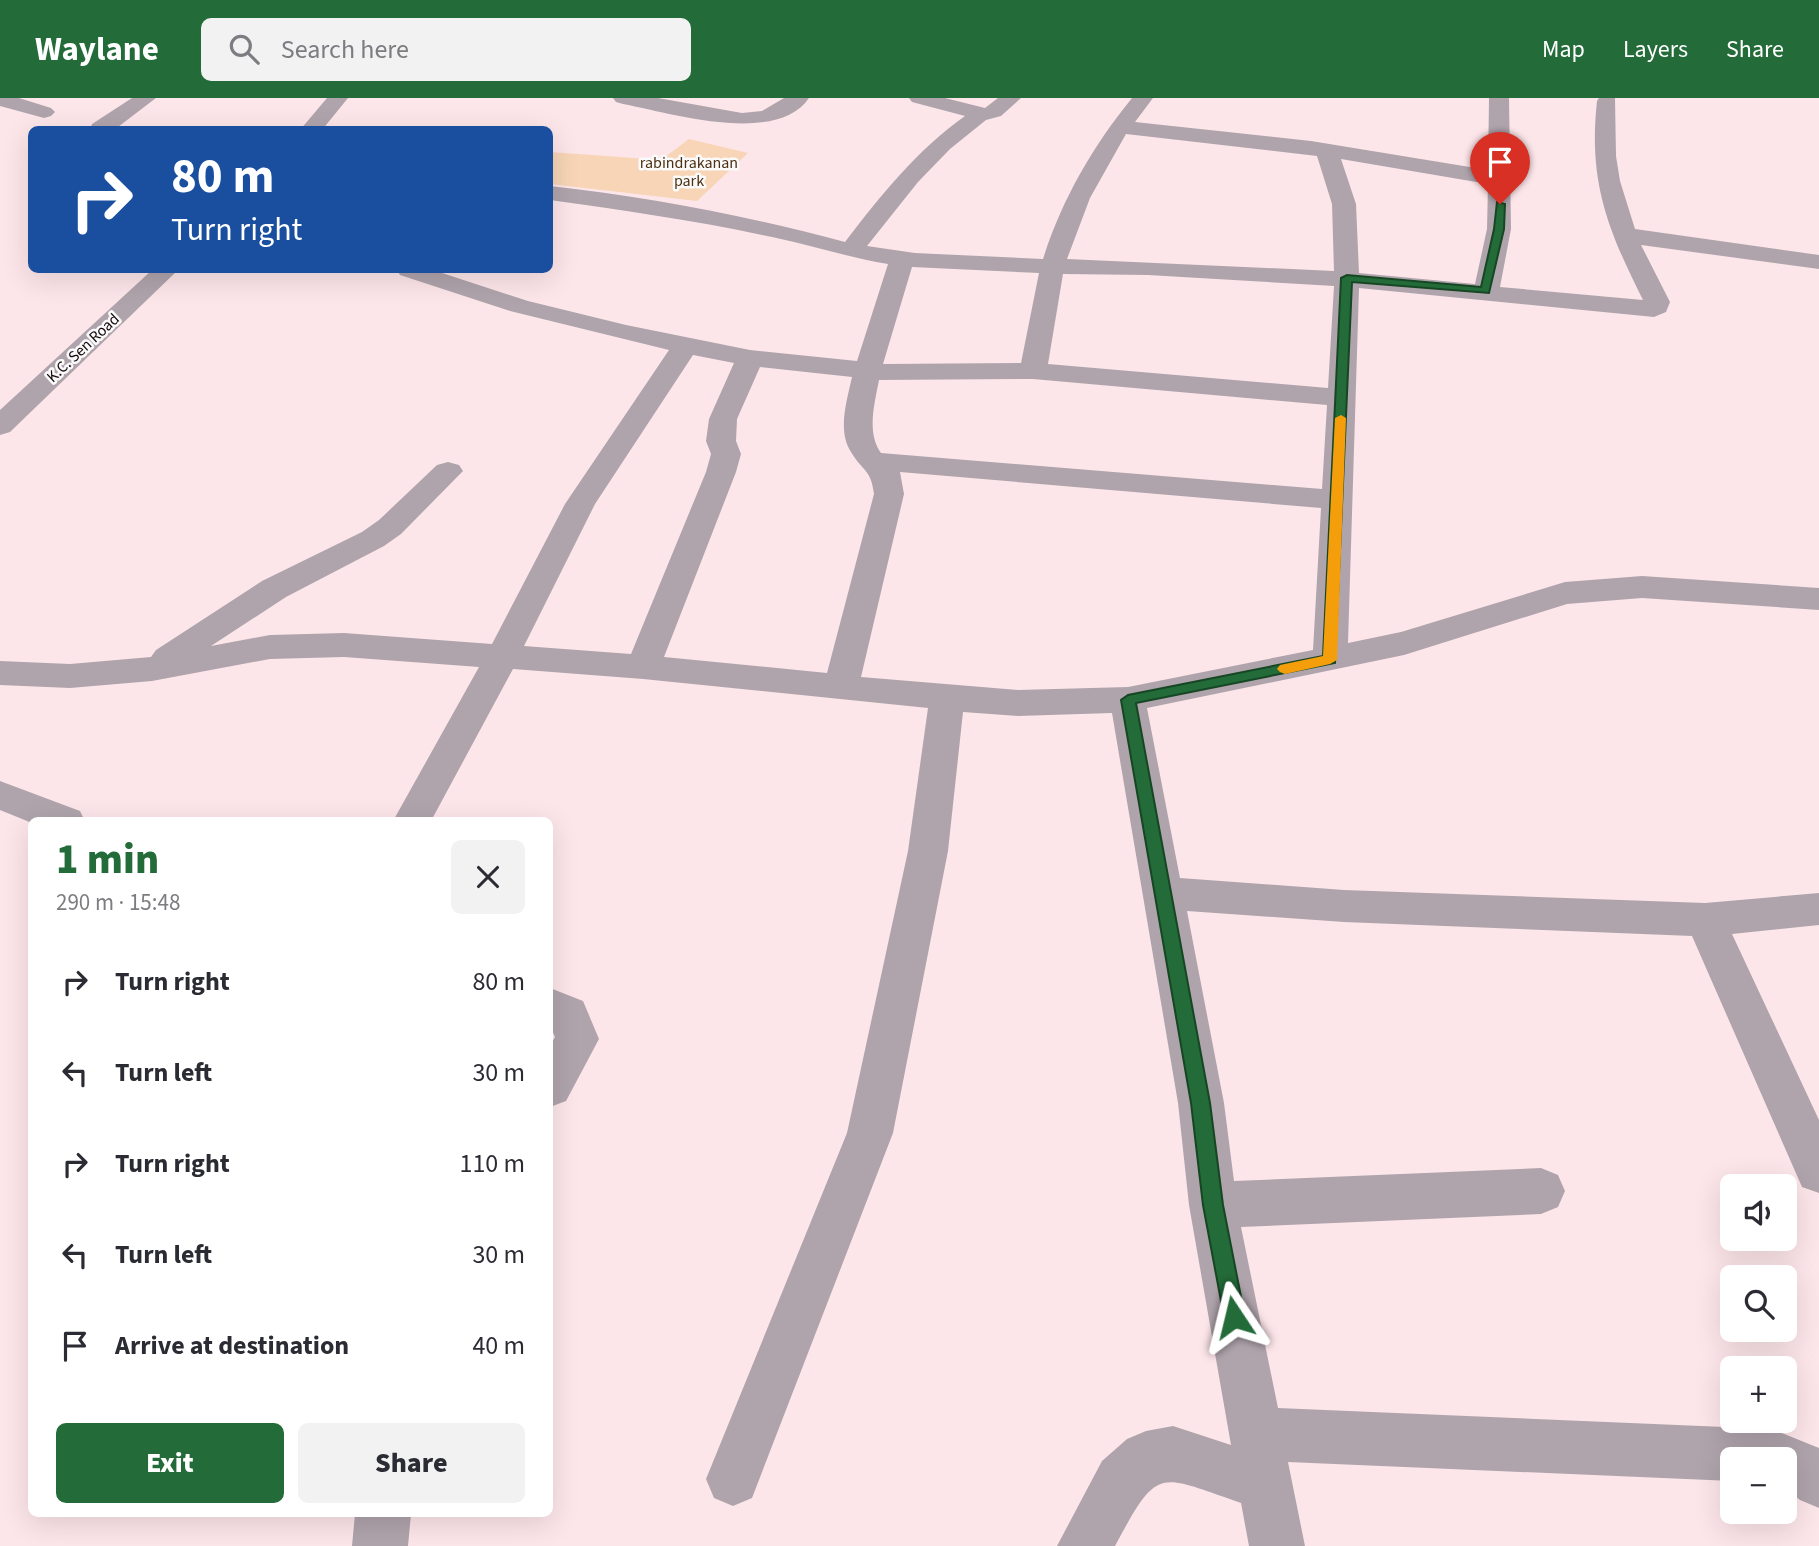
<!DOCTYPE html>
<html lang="en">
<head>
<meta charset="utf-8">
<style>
	body { margin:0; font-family:"Source Sans 3",sans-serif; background:#f2f2f3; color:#2b2b33; height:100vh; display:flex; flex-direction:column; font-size:26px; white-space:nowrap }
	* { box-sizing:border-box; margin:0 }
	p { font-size:23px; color:#7c7c81 }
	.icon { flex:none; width:38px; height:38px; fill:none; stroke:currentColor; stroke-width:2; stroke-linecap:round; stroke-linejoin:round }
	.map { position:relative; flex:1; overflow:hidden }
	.sheet { position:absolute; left:28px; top:719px; width:525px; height:700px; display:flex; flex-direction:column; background:#fff; border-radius:10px; box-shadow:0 7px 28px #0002 }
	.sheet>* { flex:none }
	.guide { position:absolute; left:28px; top:28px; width:525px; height:147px; border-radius:10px; box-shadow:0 7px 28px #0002; background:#1a4fa0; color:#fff; overflow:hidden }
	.fabs { position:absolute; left:1720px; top:1076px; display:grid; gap:14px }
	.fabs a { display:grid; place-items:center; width:77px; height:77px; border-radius:10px; background:#fff; box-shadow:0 7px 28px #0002; font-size:35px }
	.pin { position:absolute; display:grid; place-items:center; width:60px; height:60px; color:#fff; margin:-72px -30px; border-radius:50% 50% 50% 0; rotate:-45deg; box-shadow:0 0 7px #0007 }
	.pin .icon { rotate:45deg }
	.me { position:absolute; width:77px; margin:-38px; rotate:350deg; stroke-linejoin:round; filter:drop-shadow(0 0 5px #0008) }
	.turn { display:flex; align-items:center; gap:24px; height:147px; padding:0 28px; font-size:32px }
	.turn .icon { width:91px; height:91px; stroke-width:2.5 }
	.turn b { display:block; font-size:49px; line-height:60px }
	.round { display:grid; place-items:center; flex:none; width:74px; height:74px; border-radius:10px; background:#f2f2f3 }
	.headline { display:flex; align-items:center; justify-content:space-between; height:119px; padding:0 28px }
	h1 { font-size:42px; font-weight:800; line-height:52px; color:#236b38 }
	.cta { display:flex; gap:14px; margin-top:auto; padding:14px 28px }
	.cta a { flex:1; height:80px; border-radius:10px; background:#236b38; color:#fff; font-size:28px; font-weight:800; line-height:80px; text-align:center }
	.cta a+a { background:#f2f2f3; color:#2b2b33 }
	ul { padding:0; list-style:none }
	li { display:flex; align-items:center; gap:21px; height:91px; padding:0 28px }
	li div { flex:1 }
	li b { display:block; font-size:26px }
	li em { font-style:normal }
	header { display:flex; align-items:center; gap:42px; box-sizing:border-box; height:98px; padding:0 35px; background:#236b38; color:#fff }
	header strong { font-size:33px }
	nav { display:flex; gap:38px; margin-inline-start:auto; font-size:24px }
	.search { width:490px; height:63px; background:#f2f2f3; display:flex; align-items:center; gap:18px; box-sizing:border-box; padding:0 24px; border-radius:10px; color:#7c7c81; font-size:26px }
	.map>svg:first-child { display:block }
	.green { fill:#f7d5b6 }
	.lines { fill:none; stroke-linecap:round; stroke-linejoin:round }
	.minor { fill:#b0a4ac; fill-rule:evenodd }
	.route { fill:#236b38; stroke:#174624; stroke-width:2 }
	.slow { fill:#f59e0b }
	.labels { text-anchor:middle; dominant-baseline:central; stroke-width:5; stroke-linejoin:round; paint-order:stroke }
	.far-park-label { font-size:16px; fill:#4d3011; stroke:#fafafa }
	.far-street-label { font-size:16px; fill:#15090b; stroke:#fafafa }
</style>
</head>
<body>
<header>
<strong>Waylane</strong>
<div class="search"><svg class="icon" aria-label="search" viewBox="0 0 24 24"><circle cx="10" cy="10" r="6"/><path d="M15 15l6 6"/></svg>Search here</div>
<nav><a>Map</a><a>Layers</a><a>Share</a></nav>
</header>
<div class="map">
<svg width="1819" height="1448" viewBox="0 0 1819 1448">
	<rect width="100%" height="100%" fill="#fde6ea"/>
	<!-- green -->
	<path class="green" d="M689,41l59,14 -51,48 -147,-17v-32l111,8z"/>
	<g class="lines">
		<!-- minor -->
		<path class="minor" d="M0,0h19l32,10 4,4 -4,4 -7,2 -44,-12z
			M132,0h24l-42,32h-24l2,-6z
			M327,0h21l-26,32h-22z
			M613,0h45l84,15 20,-2 22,-13h25c-33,48 -138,15 -186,6l-7,-2z
			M909,0h36l40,10 13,-10h23l-20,18 -15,4 -36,29 -32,33 -51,64 48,7 128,6c19,-60 50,-113 89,-161h21l-18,24 176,19 177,29 1,-72h20l2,131 -11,58 143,13c-35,-70 -55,-118 -46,-199l2,-3h16l1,58 4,25 15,48 184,26v14l-178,-24 29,57 -4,10 -12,5 -295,-29 -11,355 53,-11 164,-50 77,-6 177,12v22l-177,-12 -75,6 -163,51 -257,53 33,170 164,12 361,13 114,-10v32l-87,9 87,186v73l-17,-6 -110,-251 -348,-14 -157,-11 37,192 10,78 307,-13 17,7 7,16 -7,16 -17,7 -300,13 37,181 494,21 47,19v60l-19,-8 -15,-12v-28h-53v21l-444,-19 17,84h-56l-8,-43c-83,-28 -82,-39 -126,43h-58l45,-85 25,-22 19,-8 27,-5 58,19 -42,-240 -11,-102 -66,-390 -94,3 -55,-4 -15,139 -55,282 -141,365 -19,8 -19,-8 -8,-19 141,-346 61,-282 20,-143 -285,-29 -130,-10 -82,152h-38l86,-154 -135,-10 -74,2 -118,22 -82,7 -70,-3v-24l70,3 81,-7 5,-7 106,-69 100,-49 17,-12 58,-55 11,-3 11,3 4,6 -62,63 -17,12 -98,51 -75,49 59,-11 74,-2 148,11 73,-140 104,-154 -159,-39 -110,-36 -3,-5h36l95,31 98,24 124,25 107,11 31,-97c-43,-7 -83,-21 -126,-29 -70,-15 -141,-25 -212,-35v-14c100,11 198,30 295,56 36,-47 72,-92 120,-126l-53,-14zM1126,36l191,22 15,48 2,67 -267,-12 23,-61zM1341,61l147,25 -1,45 -12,55 -116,-11 -3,-69zM912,169l127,6 -18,90 -138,1zM1063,176l85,1 186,11 -6,102 -280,-24zM693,257l41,8 -25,56 -3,22 5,13 -5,18 -75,182 -107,-8 71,-142zM760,269l92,10c-5,23 -15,54 -1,75 12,20 20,17 23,42l-47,179 -163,-16 72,-185 5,-18 -5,-13 1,-22zM1033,281l294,26 -5,84 -441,-36c-15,-20 -6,-51 -2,-73zM900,374l421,36 -8,142 -185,37 -110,3 -157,-13 43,-183z
			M152,172h26l-168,162 -10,3v-25z
			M0,683l80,30 5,10h-53v2l-32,-13z
			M550,890l33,13 16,38 -33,62 -16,6v-61l5,-9 -5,-11z
			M355,1416h56l-3,32h-56z"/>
	</g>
	<!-- route -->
	<path class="route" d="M1497,104l8,2 -1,25 -15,64 -137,-11 -17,381 -199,40 74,400 13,102 22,112 -3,7 -8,3 -7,-3 -3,-7 -21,-112 -12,-102 -70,-403 7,-5 195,-39 18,-378 6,-3 134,12 13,-58z"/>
	<!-- slow -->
	<path class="slow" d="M1341,317l5,3 -9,242 -7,4 -45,10 -5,-2 -3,-3 3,-4 43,-9 12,-238z"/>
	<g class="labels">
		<!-- far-park labels -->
		<g class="far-park-label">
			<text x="689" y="65">rabindrakanan<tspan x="689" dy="18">park</tspan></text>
		</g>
		<!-- far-street labels -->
		<g class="far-street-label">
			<text transform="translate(83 250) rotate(-43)">K.C. Sen Road</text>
		</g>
	</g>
</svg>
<div class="fabs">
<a><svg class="icon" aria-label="sound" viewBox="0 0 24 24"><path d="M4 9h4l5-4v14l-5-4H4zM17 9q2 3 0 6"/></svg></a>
<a><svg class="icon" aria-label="search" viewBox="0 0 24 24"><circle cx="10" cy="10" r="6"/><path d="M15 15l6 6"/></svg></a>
<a>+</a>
<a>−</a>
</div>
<div class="pin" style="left:1500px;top:106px;background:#d93025"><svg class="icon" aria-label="arrive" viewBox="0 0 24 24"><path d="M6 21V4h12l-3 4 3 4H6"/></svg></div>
<svg class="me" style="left:1234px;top:1219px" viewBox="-20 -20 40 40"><path d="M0-17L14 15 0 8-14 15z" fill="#236b38" stroke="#fff" stroke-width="4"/></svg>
<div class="guide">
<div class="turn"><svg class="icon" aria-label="right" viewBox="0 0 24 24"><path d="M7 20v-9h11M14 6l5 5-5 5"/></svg><div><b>80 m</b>Turn right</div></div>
</div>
<section class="sheet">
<div class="headline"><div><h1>1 min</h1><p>290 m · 15:48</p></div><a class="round"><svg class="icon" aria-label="close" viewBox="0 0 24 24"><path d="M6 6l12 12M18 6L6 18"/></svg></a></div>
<ul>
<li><svg class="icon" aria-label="right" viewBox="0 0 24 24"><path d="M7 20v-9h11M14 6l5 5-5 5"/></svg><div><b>Turn right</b></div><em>80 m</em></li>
<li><svg class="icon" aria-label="left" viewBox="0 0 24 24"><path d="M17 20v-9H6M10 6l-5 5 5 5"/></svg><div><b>Turn left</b></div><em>30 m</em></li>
<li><svg class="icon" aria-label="right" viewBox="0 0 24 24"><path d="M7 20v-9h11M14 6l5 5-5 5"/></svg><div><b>Turn right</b></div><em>110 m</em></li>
<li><svg class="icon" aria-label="left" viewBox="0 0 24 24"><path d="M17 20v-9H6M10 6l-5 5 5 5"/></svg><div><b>Turn left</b></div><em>30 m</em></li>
<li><svg class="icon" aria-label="arrive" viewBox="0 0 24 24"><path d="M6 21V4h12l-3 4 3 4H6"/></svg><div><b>Arrive at destination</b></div><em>40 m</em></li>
</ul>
<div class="cta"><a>Exit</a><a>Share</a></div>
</section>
</div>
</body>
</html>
